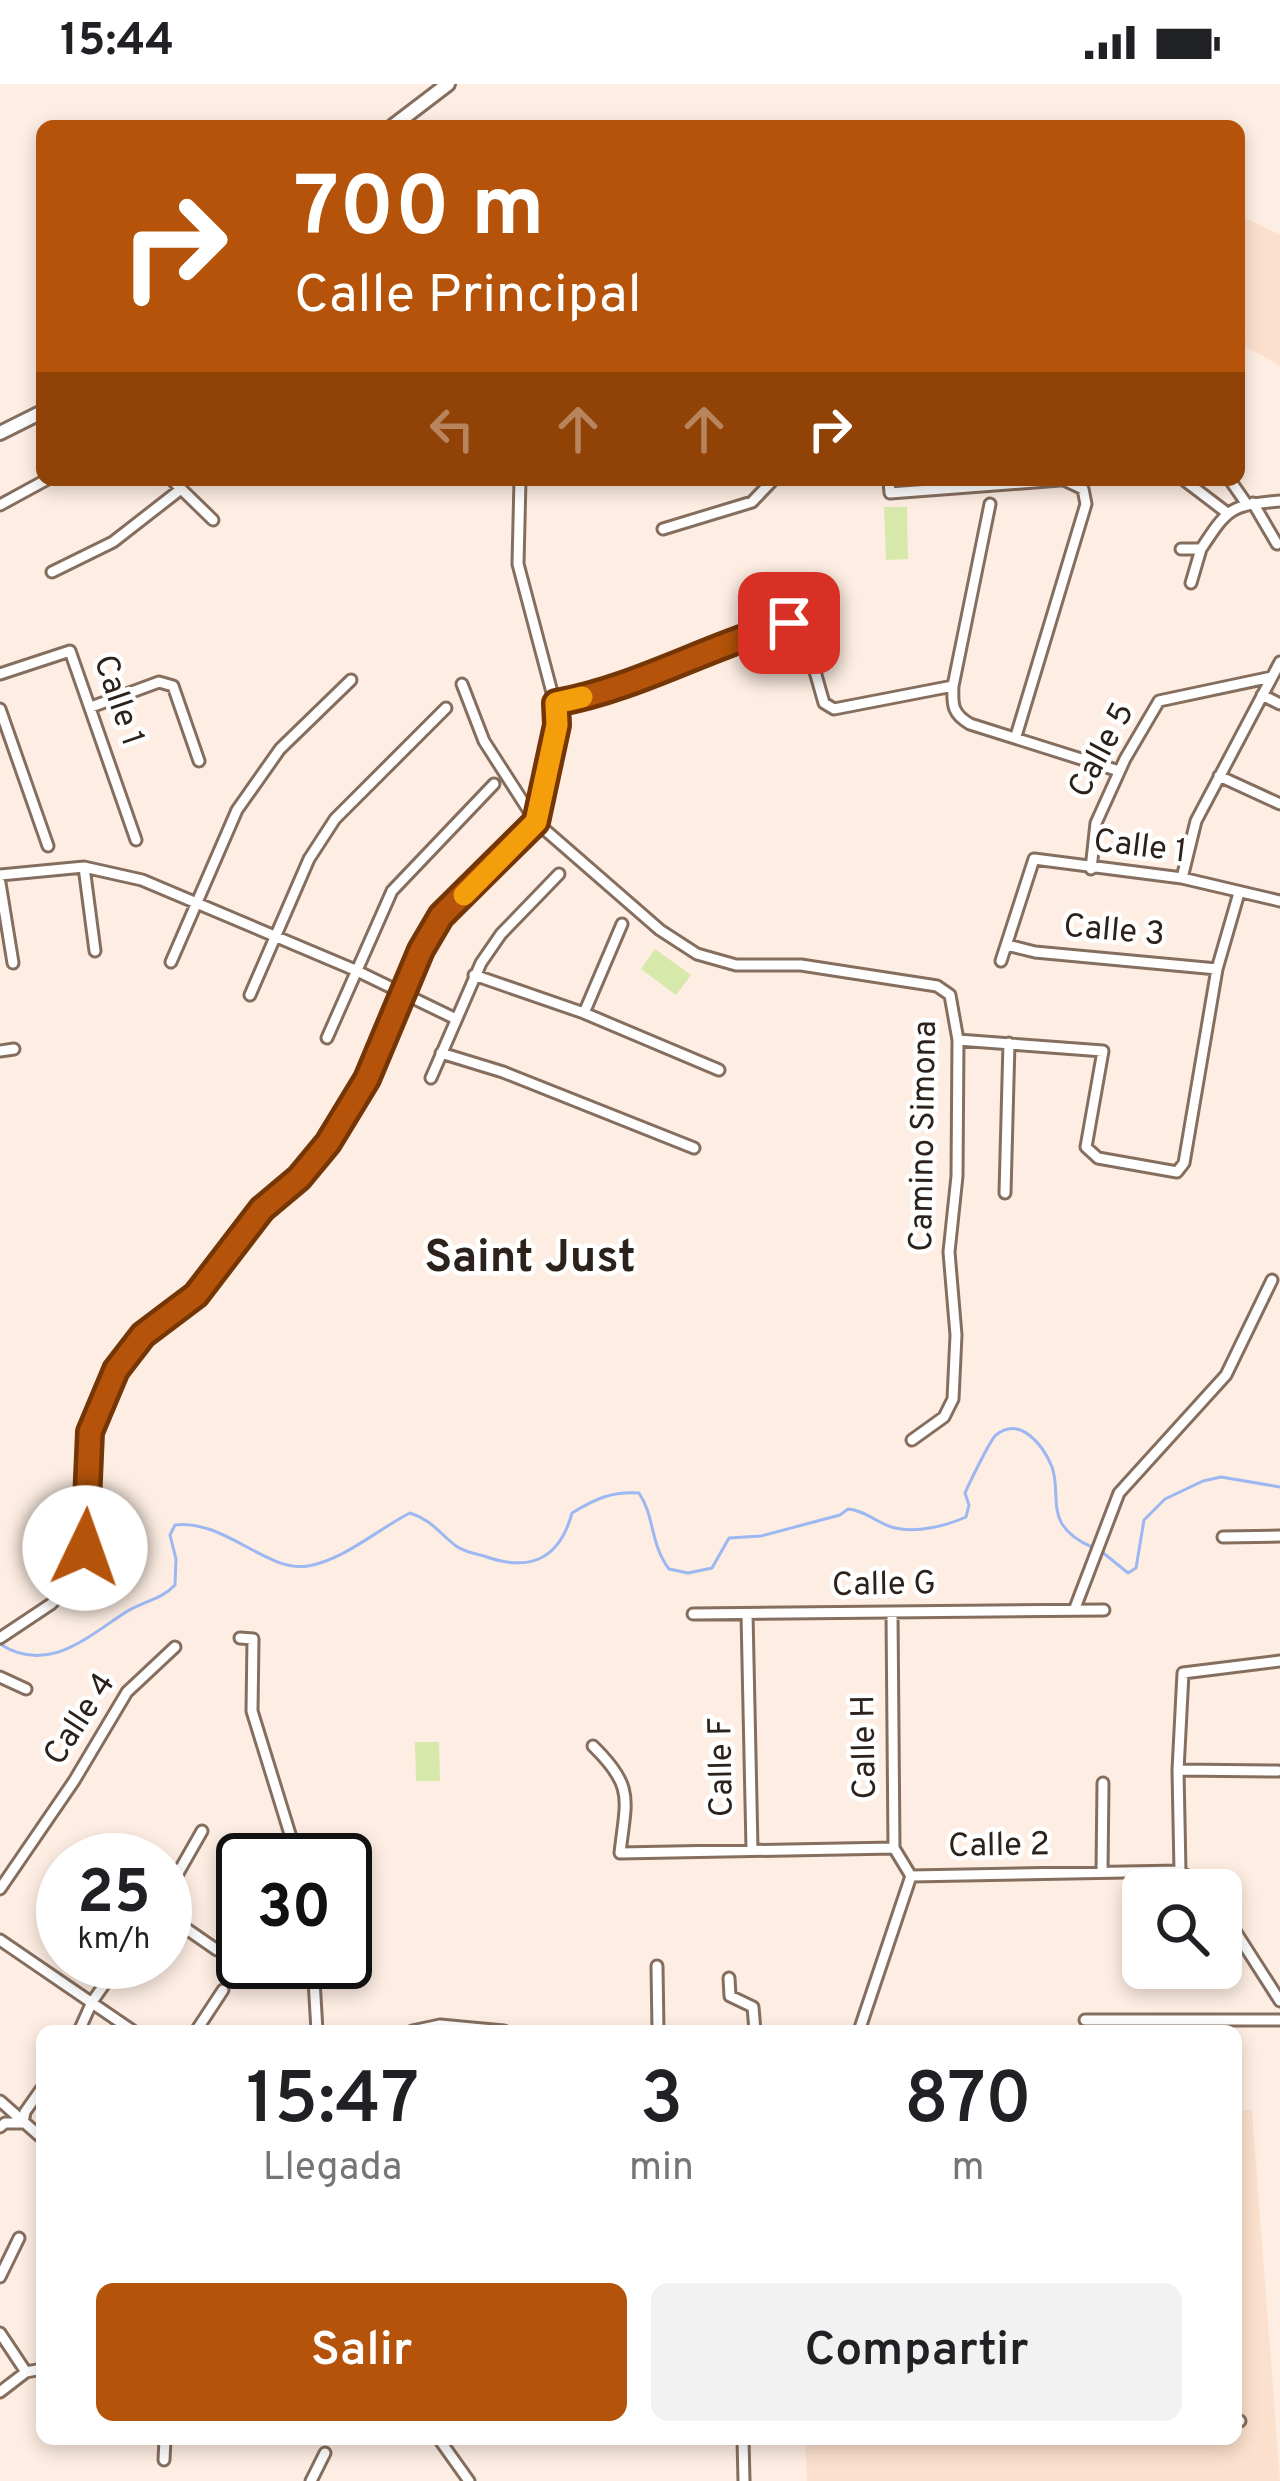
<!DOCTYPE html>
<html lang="es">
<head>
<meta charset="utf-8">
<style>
	body { margin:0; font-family:Overpass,sans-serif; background:#f2f2f2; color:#202124; height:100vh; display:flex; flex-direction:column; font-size:45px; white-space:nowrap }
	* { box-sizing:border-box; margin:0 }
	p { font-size:39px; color:#757577 }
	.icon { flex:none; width:66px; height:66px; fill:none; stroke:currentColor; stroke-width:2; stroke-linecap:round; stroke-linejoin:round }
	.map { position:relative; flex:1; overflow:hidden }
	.drawer { position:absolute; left:36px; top:1941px; width:1206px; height:420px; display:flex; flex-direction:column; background:#fff; border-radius:18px; box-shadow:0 6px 18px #0003 }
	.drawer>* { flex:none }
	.top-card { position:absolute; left:36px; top:36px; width:1209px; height:366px; border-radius:18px; box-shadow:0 6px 18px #0003; background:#b45309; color:#fff; overflow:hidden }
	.tools { position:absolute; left:1122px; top:1785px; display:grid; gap:24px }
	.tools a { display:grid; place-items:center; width:120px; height:120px; border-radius:18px; background:#fff; box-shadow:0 6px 18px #0003; font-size:60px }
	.speed { position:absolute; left:36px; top:1749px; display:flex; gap:24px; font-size:60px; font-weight:700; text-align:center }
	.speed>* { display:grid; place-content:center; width:156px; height:156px; border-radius:50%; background:#fff; box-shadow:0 6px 18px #0003; line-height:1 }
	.speed small { font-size:30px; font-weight:400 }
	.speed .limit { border:6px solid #111; border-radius:18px; background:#fff; color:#111 }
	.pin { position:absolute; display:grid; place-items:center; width:102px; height:102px; color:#fff; margin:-51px; border-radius:24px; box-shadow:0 6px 18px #0006 }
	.me { position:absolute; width:132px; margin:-66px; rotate:3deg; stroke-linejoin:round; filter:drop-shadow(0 0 9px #0008) }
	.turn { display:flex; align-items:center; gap:42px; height:252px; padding:0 60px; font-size:54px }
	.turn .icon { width:156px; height:156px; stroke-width:2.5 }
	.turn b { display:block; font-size:84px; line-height:102px }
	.lanes { display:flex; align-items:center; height:114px; padding:0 60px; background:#0003; justify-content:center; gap:60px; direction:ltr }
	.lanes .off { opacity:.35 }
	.eta { display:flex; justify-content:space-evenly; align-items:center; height:204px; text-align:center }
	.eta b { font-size:72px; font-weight:600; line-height:84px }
	.primary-button { display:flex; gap:24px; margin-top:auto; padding:24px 60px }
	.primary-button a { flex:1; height:138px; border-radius:18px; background:#b45309; color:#fff; font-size:48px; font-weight:600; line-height:138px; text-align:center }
	.primary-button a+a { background:#f2f2f2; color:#202124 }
	.status { display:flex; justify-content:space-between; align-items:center; height:84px; padding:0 60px; background:#fff; direction:ltr }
	.status svg { height:33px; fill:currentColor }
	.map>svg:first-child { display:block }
	.built { fill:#fce0ce }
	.pitch { fill:#d7e9aa }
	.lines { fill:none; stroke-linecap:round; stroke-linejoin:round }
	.stream { stroke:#9cb7f1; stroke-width:3 }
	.street-casing { stroke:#866e5e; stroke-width:15 }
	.secondary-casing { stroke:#866e5e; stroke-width:18 }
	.street { stroke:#fff; stroke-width:9 }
	.secondary { stroke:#fff; stroke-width:12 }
	.route-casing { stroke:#753606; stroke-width:30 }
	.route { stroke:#b45309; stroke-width:21 }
	.slow { stroke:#f59e0b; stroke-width:21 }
	.labels { text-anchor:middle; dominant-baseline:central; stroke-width:9; stroke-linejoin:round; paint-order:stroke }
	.street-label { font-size:33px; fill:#2c221b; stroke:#fff }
	.district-label { font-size:45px; font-weight:bold; fill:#2c221b; stroke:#fff }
</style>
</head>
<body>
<div class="status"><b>15:44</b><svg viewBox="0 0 49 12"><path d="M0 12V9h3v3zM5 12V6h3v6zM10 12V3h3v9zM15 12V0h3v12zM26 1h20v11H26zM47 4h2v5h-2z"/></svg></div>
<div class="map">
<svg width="1280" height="2397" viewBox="0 0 1280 2397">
	<rect width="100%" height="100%" fill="#fdede2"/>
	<!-- built -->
	<path class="built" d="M1239,131l41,20v131l-38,-22 4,-14 -7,-5z
		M1236,2026h16l28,371h-473l-2,-42h431z"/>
	<!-- pitch -->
	<path class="pitch" d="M884,423h23l1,52 -22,1z
		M655,865l36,26 -15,20 -35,-26z
		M415,1658h24l1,39h-24z"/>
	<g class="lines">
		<!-- stream -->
		<path class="stream" d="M1101,1467l27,22 8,-5 8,-48 21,-21 38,-18 18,-4 59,10
			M0,1560c48,31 87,-7 126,-32 17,-11 35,-12 49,-27l1,-26 -6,-24 5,-10c50,-6 92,48 133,41 36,-6 70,-37 102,-53 22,7 29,20 46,33 7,5 19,8 28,10 44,16 75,5 88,-43 23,-14 40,-22 67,-20 16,24 11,51 30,76l19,4 24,-5 17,-30 32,-2 79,-21 8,-6c17,1 30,15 47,19 22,5 51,-2 71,-11l3,-12 -4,-12c4,-9 25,-53 31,-58 25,-20 48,12 56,32 7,19 0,40 10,57 7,11 18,18 30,23"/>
		<defs>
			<path id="street" d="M172,396l41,40
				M889,396l1,13 170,-13
				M1184,396l42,32
				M1230,396l16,23
				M1253,419l24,41
				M990,420l-37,182c-1,20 0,28 17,38l149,47
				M0,421l46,-25
				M663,445l89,-27 21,-22
				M1181,465h20c27,-41 29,-44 79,-48
				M52,488l61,-30 68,-53
				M1191,499l10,-34
				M0,590l70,-23 66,189
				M462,600l22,57 52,81 124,108 37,24 39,11h65l136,21 13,9 8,45 -1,136 -8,76 7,83 -3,64 -9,18 -32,23
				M1262,611l18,9
				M557,619c28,-6 56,-14 83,-24 43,-16 117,-62 162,-53l22,77 10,6 119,-23
				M91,623l68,-25 14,4 26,75
				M0,625l48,137
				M1016,652l70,-232 -3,-15 -19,-9
				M1219,692l61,28
				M84,783l11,84
				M1091,785l5,-46 29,-64 34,-58 113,-24
				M0,791l84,-8 58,13 213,90 99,48
				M1182,794l14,-57 84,-159
				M0,799l13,80
				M1007,861l28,7 182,17
				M1001,877l33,-102 148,19 98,23
				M171,878l66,-152 43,-61 71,-69
				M474,891l110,38 135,57
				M250,911l59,-136 26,-40 111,-111
				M584,929l38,-89
				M327,954l65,-147 102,-107
				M958,956l145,11 -17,96 12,11 79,14 7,-9 33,-194 22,-76
				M0,967l14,-2
				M441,969l62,19 191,76
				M431,994l50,-115 20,-29 58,-60
				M1005,1109l4,-150
				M1223,1453l57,-1
				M1075,1524l44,-115 107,-118 46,-95
				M892,1529l2,235 17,28
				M693,1530l411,-4
				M747,1530l5,235
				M0,1554l51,-34 20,-20 14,-36 5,-116 25,-62 28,-35 52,-40 67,-86 37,-31 29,-35 39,-64 54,-129 20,-34 95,-94 22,-107 -40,-151 2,-84
				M240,1554l13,1 -1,72 46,149
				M0,1593l26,12
				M593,1662c42,41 33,53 27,107l274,-5
				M1178,1686l100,1
				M1180,1787l-2,-101 5,-97 97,-12
				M1102,1788l1,-89
				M911,1792l269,-5 26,19
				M0,1805l74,-108 53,-89 48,-45
				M165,1812l37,-65
				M1221,1825l59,92
				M165,1830l52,36
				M0,1856l133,91
				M313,1878l4,69
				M657,1882l1,65
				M729,1894l1,18 23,11 2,24
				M1085,1936h195
				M79,1947l13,-29 28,-40
				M196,1947l27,-41
				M412,1947l28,-6 64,6
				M859,1947l52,-155
				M0,2017l42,37
				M0,2043l5,-4h18l2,-11 17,-24
				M0,2193l19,-39
				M0,2249l26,39
				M0,2308l26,-20 16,-3
				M1236,2337h4
				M439,2355l30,42
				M743,2355l1,42
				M164,2376l1,-21
				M311,2397l14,-28"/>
			<path id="secondary" d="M393,42l55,-42
				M0,349l42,-21"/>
		</defs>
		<!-- street casing -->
		<use href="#street" class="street-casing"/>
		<!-- secondary casing -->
		<use href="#secondary" class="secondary-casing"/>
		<!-- street -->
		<use href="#street" class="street"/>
		<!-- secondary -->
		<use href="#secondary" class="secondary"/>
	</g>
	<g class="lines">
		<defs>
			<path id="route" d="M85,1464l5,-116 26,-62 27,-35 53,-40 66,-86 37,-31 29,-35 39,-64 54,-129 20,-34 95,-94 21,-97 -1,-22c82,-15 154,-58 233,-80"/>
		</defs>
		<!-- route casing -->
		<use href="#route" class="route-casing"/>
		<!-- route -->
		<use href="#route" class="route"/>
		<!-- slow -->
		<path class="slow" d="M464,811l72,-73 21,-97 -1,-22 26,-6"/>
	</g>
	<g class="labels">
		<!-- street labels -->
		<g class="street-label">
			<text transform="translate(117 617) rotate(71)">Calle 1</text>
			<text transform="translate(1103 667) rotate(-62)">Calle 5</text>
			<text transform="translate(1140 764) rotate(7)">Calle 1</text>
			<text transform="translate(1114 848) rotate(5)">Calle 3</text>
			<text transform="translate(925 1052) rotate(-89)">Camino Simona</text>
			<text transform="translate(884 1502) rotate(-1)">Calle G</text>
			<text transform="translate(81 1636) rotate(-57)">Calle 4</text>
			<text transform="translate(866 1663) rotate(-91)">Calle H</text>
			<text transform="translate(723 1683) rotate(-91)">Calle F</text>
			<text transform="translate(999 1763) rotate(-1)">Calle 2</text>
		</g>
		<!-- district labels -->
		<g class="district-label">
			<text x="530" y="1175">Saint Just</text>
		</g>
	</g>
</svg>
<div class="tools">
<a><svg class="icon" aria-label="search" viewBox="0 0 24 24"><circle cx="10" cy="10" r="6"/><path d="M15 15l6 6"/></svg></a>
</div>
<div class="speed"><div>25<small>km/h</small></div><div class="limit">30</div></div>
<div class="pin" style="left:789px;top:539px;background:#d93025"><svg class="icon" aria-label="arrive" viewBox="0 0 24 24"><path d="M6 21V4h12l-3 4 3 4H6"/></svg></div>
<svg class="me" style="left:85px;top:1464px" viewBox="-20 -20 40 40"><circle r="19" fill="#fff"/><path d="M0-13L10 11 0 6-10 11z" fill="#b45309"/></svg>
<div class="top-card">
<div class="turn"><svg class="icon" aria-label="right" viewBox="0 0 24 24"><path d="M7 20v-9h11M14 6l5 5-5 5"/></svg><div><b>700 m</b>Calle Principal</div></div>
<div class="lanes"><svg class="icon off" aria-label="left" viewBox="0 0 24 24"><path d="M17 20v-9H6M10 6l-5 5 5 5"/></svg><svg class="icon off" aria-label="ahead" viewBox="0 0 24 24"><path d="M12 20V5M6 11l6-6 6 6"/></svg><svg class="icon off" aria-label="ahead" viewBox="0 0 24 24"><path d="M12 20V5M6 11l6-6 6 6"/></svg><svg class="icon" aria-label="right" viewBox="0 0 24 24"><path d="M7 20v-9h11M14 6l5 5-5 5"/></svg></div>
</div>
<section class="drawer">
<div class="eta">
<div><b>15:47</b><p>Llegada</p></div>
<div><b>3</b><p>min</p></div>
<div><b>870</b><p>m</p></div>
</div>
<div class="primary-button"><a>Salir</a><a>Compartir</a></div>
</section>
</div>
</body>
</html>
